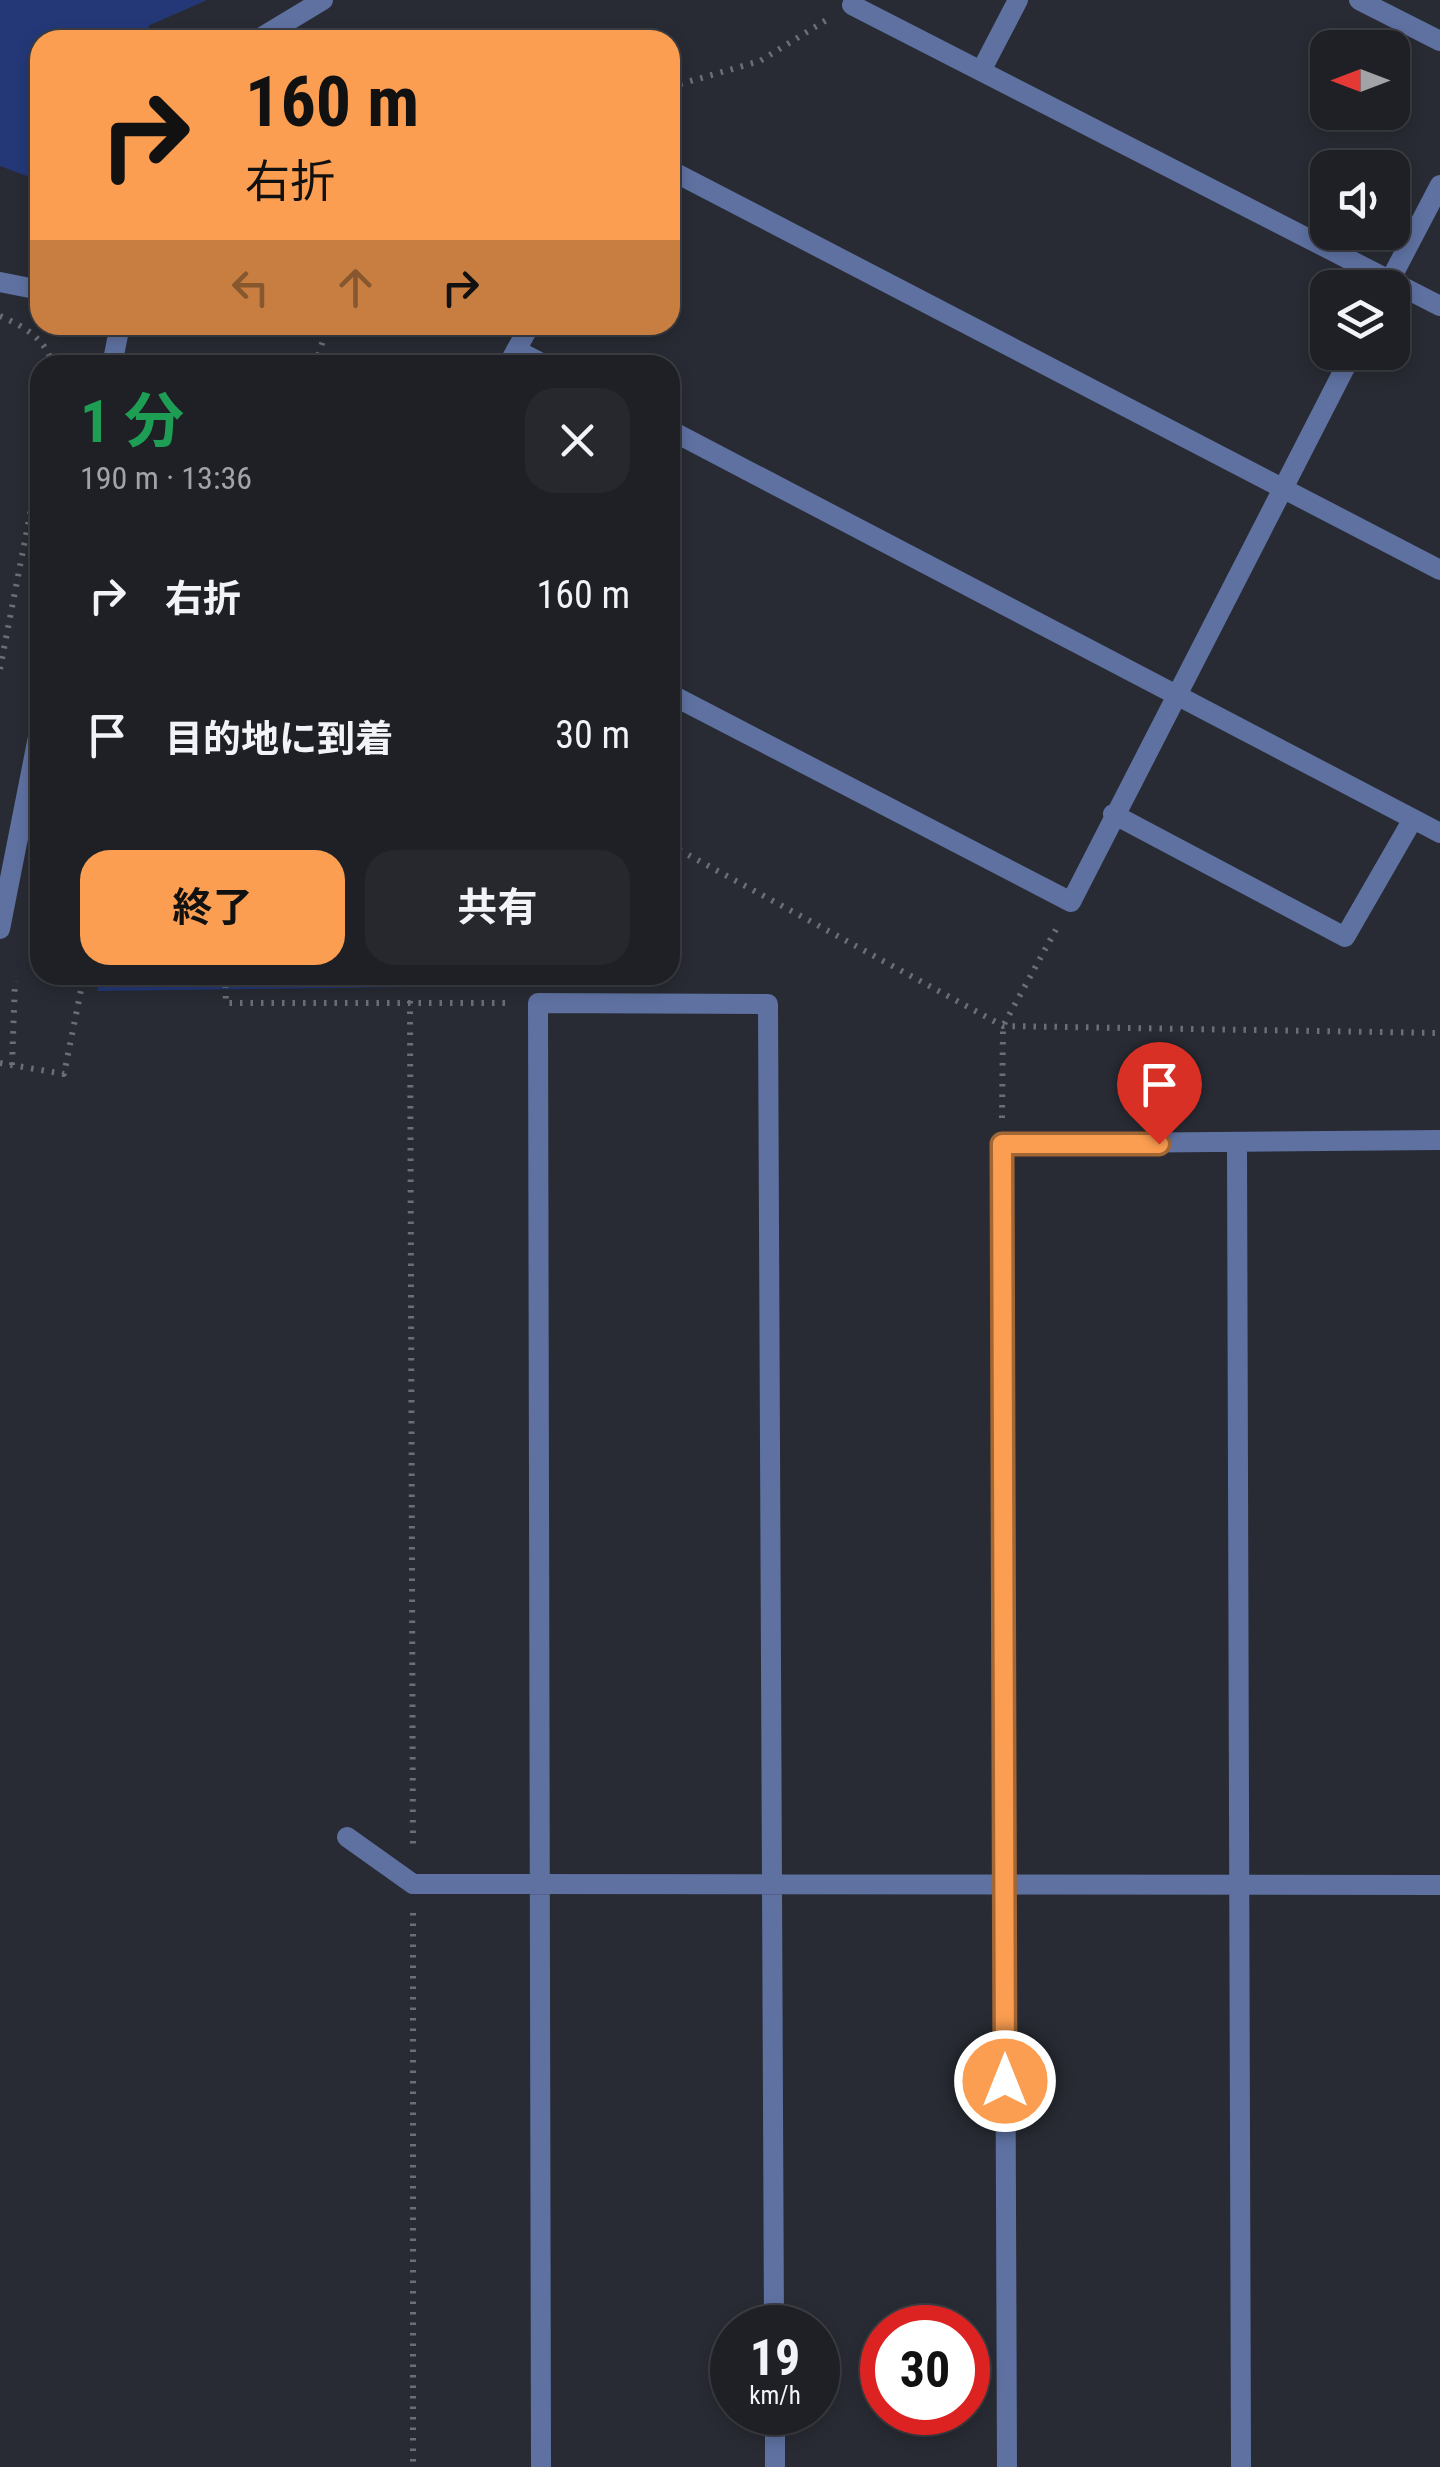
<!DOCTYPE html>
<html lang="ja">
<head>
<meta charset="utf-8">
<style>
	body { margin:0; font-family:"Roboto Condensed","Noto Sans JP",sans-serif; background:#26282e; color:#f1f3f6; height:100vh; display:flex; flex-direction:column; font-size:38px; white-space:nowrap }
	* { box-sizing:border-box; margin:0 }
	p { font-size:32px; color:#a1a3a7 }
	.icon { flex:none; width:55px; height:55px; fill:none; stroke:currentColor; stroke-width:2; stroke-linecap:round; stroke-linejoin:round }
	.map { position:relative; flex:1; overflow:hidden }
	.sheet { position:absolute; left:30px; top:355px; width:650px; height:630px; display:flex; flex-direction:column; background:#1e2026; border-radius:30px; box-shadow:0 5px 15px #0003,0 0 0 2px #3c3e43 }
	.sheet>* { flex:none }
	.hud { position:absolute; left:30px; top:30px; width:650px; height:305px; border-radius:30px; box-shadow:0 5px 15px #0003,0 0 0 2px #3c3e43; background:#fb9e51; color:#111; overflow:hidden }
	.needle { width:65px; rotate:270deg }
	.controls { position:absolute; left:1310px; top:30px; display:grid; gap:20px }
	.controls a { display:grid; place-items:center; width:100px; height:100px; border-radius:20px; background:#1e2026; box-shadow:0 5px 15px #0003,0 0 0 2px #3c3e43; font-size:50px }
	.speed { position:absolute; left:710px; top:2305px; display:flex; gap:20px; font-size:50px; font-weight:700; text-align:center }
	.speed>* { display:grid; place-content:center; width:130px; height:130px; border-radius:50%; background:#1e2026; box-shadow:0 5px 15px #0003,0 0 0 2px #3c3e43; line-height:1 }
	.speed small { font-size:25px; font-weight:400 }
	.speed .limit { border:15px solid #d22; background:#fff; color:#111 }
	.pin { position:absolute; display:grid; place-items:center; width:85px; height:85px; color:#fff; margin:-102px -42px; border-radius:50% 50% 50% 0; rotate:-45deg; box-shadow:0 0 10px #0007 }
	.pin .icon { rotate:45deg }
	.me { position:absolute; width:110px; margin:-55px; rotate:0deg; stroke-linejoin:round; filter:drop-shadow(0 0 8px #0008) }
	.turn { display:flex; align-items:center; gap:35px; height:210px; padding:0 50px; font-size:45px }
	.turn .icon { width:130px; height:130px; stroke-width:2.5 }
	.turn b { display:block; font-size:70px; line-height:85px }
	.lanes { display:flex; align-items:center; height:95px; padding:0 50px; background:#0003; justify-content:center; gap:50px; direction:ltr }
	.lanes .off { opacity:.35 }
	.round { display:grid; place-items:center; flex:none; width:105px; height:105px; border-radius:30px; background:#26282e }
	.headline { display:flex; align-items:center; justify-content:space-between; height:170px; padding:0 50px }
	h1 { font-size:60px; font-weight:700; line-height:75px; color:#1e9e55 }
	.primary-button { display:flex; gap:20px; margin-top:auto; padding:20px 50px }
	.primary-button a { flex:1; height:115px; border-radius:30px; background:#fb9e51; color:#111; font-size:40px; font-weight:700; line-height:115px; text-align:center }
	.primary-button a+a { background:#26282e; color:#f1f3f6 }
	ul { padding:0; list-style:none }
	li { display:flex; align-items:center; gap:30px; height:140px; padding:0 50px }
	li div { flex:1 }
	li b { display:block; font-size:38px }
	li em { font-style:normal }
	.map>svg:first-child { display:block }
	.green { fill:#243878 }
	.lines { fill:none; stroke-linecap:round; stroke-linejoin:round }
	.path { stroke:#6b6e75; stroke-width:6; stroke-dasharray:2.5 8; stroke-linecap:butt }
	.minor { stroke:#5e71a1; stroke-width:20 }
	.tertiary { stroke:#5e71a1; stroke-width:20 }
	.route-casing { stroke:#a36735; stroke-width:25 }
	.route { stroke:#fb9e51; stroke-width:18 }
</style>
</head>
<body>
<div class="map">
<svg width="1440" height="2467" viewBox="0 0 1440 2467">
	<rect width="100%" height="100%" fill="#282b33"/>
	<!-- green -->
	<path class="green" d="M0,0h207l-57,25 -10,15h-100v141l-40,-15z
		M100,975h390v11l-393,5z"/>
	<g class="lines">
		<!-- path -->
		<path class="path" d="M670,87l90,-26 68,-42
			M0,316c23,10 47,23 52,49
			M315,365l13,-40
			M0,669l40,-206
			M670,845l333,181 437,7
			M225,975l1,28h286
			M410,1001l3,850
			M0,1063l64,11 20,-99
			M12,1065l3,-84
			M1002,1118l1,-92 56,-102
			M413,1913v554"/>
		<!-- minor -->
		<path class="minor" d="M1359,0l81,41
			M852,5l588,301
			M981,71l37,-71
			M670,170l770,400
			M1386,288l54,-103
			M516,350l29,15
			M508,365l22,-40
			M670,430l770,403
			M670,694l401,208 282,-550
			M1113,814l232,123 68,-118
			M1237,1144l4,1323
			M347,1837l66,47 1027,1
			M775,2412v55
			M541,2467l-3,-1464 230,1 6,1324
			M1007,2467l-5,-1323 438,-4"/>
		<!-- tertiary -->
		<path class="tertiary" d="M257,40l66,-40
			M0,282l40,8
			M112,365l8,-40
			M0,929l40,-202"/>
	</g>
	<g class="lines">
		<defs>
			<path id="route" d="M1005,2081l-3,-937h157"/>
		</defs>
		<!-- route casing -->
		<use href="#route" class="route-casing"/>
		<!-- route -->
		<use href="#route" class="route"/>
	</g>
</svg>
<div class="controls">
<a><svg class="needle" viewBox="-14 -14 28 28"><path d="M0-13l5 13h-10z" fill="#e53935"/><path d="M0 13l5-13h-10z" fill="#a1a3a7"/></svg></a>
<a><svg class="icon" aria-label="sound" viewBox="0 0 24 24"><path d="M4 9h4l5-4v14l-5-4H4zM17 9q2 3 0 6"/></svg></a>
<a><svg class="icon" aria-label="layers" viewBox="0 0 24 24"><path d="M12 4l9 5-9 5-9-5zM3 14l9 5 9-5"/></svg></a>
</div>
<div class="speed"><div>19<small>km/h</small></div><div class="limit">30</div></div>
<div class="pin" style="left:1159px;top:1144px;background:#d93025"><svg class="icon" aria-label="arrive" viewBox="0 0 24 24"><path d="M6 21V4h12l-3 4 3 4H6"/></svg></div>
<svg class="me" style="left:1005px;top:2081px" viewBox="-20 -20 40 40"><circle r="17" fill="#fb9e51" stroke="#fff" stroke-width="3"/><path d="M0-11L8 9 0 5-8 9z" fill="#fff"/></svg>
<div class="hud">
<div class="turn"><svg class="icon" aria-label="right" viewBox="0 0 24 24"><path d="M7 20v-9h11M14 6l5 5-5 5"/></svg><div><b>160 m</b>右折</div></div>
<div class="lanes"><svg class="icon off" aria-label="left" viewBox="0 0 24 24"><path d="M17 20v-9H6M10 6l-5 5 5 5"/></svg><svg class="icon off" aria-label="ahead" viewBox="0 0 24 24"><path d="M12 20V5M6 11l6-6 6 6"/></svg><svg class="icon" aria-label="right" viewBox="0 0 24 24"><path d="M7 20v-9h11M14 6l5 5-5 5"/></svg></div>
</div>
<section class="sheet">
<div class="headline"><div><h1>1 分</h1><p>190 m · 13:36</p></div><a class="round"><svg class="icon" aria-label="close" viewBox="0 0 24 24"><path d="M6 6l12 12M18 6L6 18"/></svg></a></div>
<ul>
<li><svg class="icon" aria-label="right" viewBox="0 0 24 24"><path d="M7 20v-9h11M14 6l5 5-5 5"/></svg><div><b>右折</b></div><em>160 m</em></li>
<li><svg class="icon" aria-label="arrive" viewBox="0 0 24 24"><path d="M6 21V4h12l-3 4 3 4H6"/></svg><div><b>目的地に到着</b></div><em>30 m</em></li>
</ul>
<div class="primary-button"><a>終了</a><a>共有</a></div>
</section>
</div>
</body>
</html>
